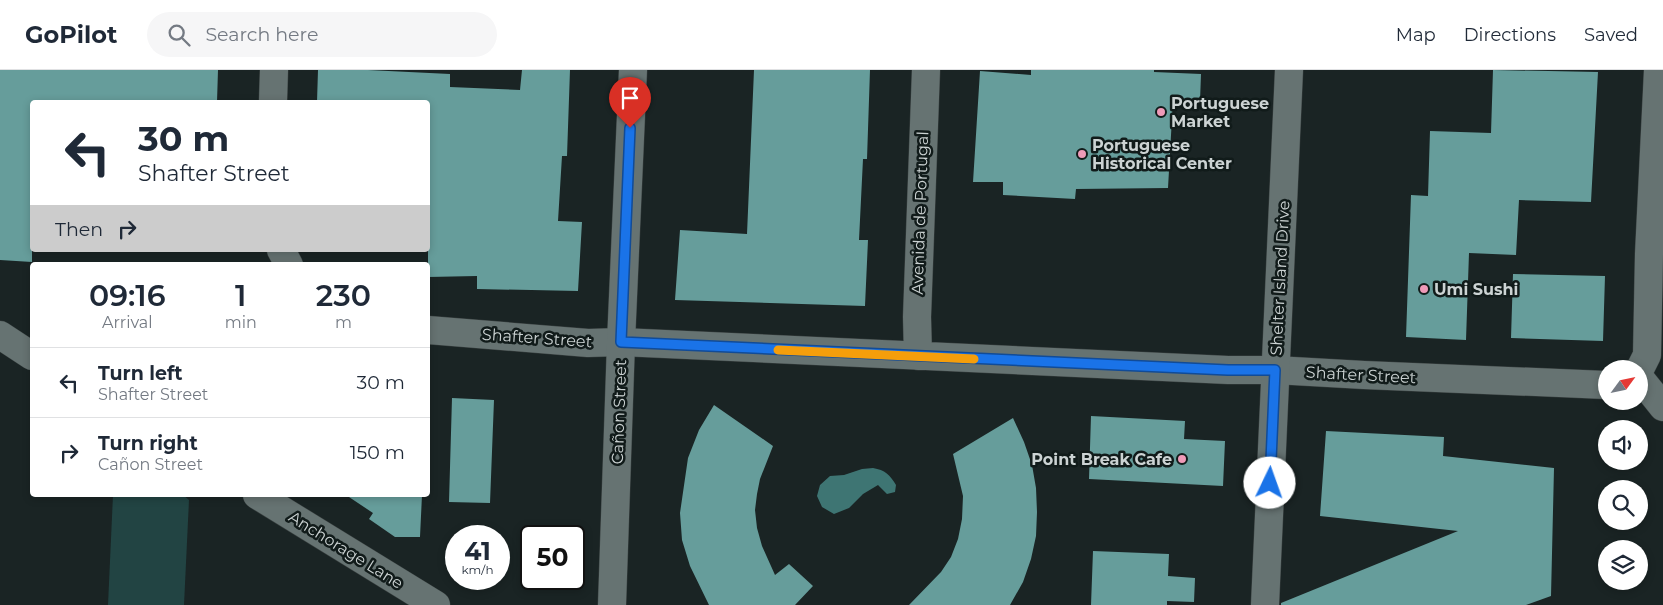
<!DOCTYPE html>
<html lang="en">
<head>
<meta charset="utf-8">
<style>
	body { margin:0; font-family:Montserrat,sans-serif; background:#f6f6f7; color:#1f2937; height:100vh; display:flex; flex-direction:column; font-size:19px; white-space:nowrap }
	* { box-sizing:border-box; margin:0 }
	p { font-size:16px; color:#747a83 }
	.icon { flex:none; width:28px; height:28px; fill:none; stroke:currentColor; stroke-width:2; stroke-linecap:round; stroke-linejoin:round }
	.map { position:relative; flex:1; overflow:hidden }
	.drawer { position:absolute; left:30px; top:192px; width:400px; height:235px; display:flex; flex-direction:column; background:#fff; border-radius:5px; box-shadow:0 2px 8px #0003 }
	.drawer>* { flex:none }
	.guide { position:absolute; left:30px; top:30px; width:400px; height:152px; border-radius:5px; box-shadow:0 2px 8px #0003; background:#fff; color:#1f2937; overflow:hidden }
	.needle { width:32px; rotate:57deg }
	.buttons { position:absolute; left:1598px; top:290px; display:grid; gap:10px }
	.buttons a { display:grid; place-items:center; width:50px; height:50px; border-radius:50%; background:#fff; box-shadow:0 2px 8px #0003; font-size:25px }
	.speed { position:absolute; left:445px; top:455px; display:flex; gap:10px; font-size:25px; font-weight:700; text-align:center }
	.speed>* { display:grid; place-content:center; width:65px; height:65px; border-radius:50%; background:#fff; box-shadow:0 2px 8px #0003; line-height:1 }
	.speed small { font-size:12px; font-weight:400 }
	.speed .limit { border:2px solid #111; border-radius:8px; background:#fff; color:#111 }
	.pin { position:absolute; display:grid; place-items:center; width:42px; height:42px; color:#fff; margin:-51px -21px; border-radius:50% 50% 50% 0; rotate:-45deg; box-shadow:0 0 5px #0007 }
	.pin .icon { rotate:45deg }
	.me { position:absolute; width:55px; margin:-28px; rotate:3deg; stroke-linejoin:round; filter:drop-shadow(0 0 4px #0008) }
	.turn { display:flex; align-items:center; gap:18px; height:105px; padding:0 25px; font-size:22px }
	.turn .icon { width:65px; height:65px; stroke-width:2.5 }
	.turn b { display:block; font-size:35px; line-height:42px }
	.then { display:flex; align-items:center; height:48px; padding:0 25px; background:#0003; gap:10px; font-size:19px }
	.eta { display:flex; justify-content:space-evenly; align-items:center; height:85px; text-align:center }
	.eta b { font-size:30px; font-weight:600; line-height:35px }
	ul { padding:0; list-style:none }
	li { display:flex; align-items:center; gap:15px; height:70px; padding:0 25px; border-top:1px solid #e0e1e3 }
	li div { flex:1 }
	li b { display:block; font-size:19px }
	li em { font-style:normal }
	header { display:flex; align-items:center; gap:30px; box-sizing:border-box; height:70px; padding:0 25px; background:#fff; border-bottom:1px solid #e0e1e3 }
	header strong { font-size:24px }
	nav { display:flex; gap:28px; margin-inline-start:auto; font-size:18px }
	.search { width:350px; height:45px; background:#f6f6f7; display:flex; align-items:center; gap:12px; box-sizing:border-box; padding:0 18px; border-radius:28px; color:#747a83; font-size:19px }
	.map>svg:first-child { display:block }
	.green { fill:#224443 }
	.water { fill:#3e7573 }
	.building { fill:#669d9b }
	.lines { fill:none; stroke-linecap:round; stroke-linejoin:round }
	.street-casing { stroke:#394040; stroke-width:29 }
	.secondary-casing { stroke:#394040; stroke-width:29 }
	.street { stroke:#667372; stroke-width:28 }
	.secondary { stroke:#667372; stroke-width:28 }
	.route-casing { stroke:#114b97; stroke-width:12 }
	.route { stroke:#1a73e8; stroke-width:9 }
	.slow { stroke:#f59e0b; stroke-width:9 }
	.poi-dot { fill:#ef9ab8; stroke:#111b1a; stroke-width:2 }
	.labels { text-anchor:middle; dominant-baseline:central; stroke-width:5; stroke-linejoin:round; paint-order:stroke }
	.poi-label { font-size:16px; font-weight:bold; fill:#ccd3d3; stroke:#111b1a; text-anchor:start }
	.street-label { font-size:16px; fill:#ccd3d3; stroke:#111b1a }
</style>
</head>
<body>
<header>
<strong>GoPilot</strong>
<div class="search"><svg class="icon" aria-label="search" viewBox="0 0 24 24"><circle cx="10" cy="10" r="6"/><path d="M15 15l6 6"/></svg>Search here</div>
<nav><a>Map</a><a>Directions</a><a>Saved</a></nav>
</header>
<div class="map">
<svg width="1663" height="535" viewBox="0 0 1663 535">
	<rect width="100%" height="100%" fill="#1a2424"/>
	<!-- green -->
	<path class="green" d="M113,425h70l6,5 -5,105h-76z"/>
	<!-- water -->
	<path class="water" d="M873,398c12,2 17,7 23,17l-1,7 -8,2 -9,-9 -15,9 -14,14 -15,6 -12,-7 -5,-11 3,-11 10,-9 14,-1 18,-6z"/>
	<!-- building -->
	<path class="building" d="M0,0h218l-1,32h-185v160l-32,-2z
		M318,0h50l82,4v13l70,3 2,-20h48l-3,86h-5l-4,65 24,1 -4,69 -101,-2v-13l-49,1v-175h-111z
		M754,0h116l-3,89h-4l-4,81h9l-3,66 -190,-6 5,-70 67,4z
		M1031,0h123v2l47,2 -1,27 -27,-1 -5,88 -92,1 -1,10 -72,-4v-13h-30l7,-111 51,4z
		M1493,0l105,2 -7,130 -72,-2 -3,55 -47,-2 -3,87 -60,-3 5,-142 17,1 2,-65 61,2z
		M1513,204l92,2 -2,65 -92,-3z
		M452,328l42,2 -4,103 -41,-1z
		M714,335l59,41 -13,33 -3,15 -2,16 2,18 5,18 13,29 14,-11 24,22 -18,19h-86l-19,-39 -8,-26 -2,-27 8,-55 11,-28z
		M1091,346l94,5 -1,18 41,2 -2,45 -134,-7z
		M1013,348l11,24 8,23 4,23 1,24 -1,24 -5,23 -8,23 -13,23h-101l32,-33 10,-15 7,-18 4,-20 1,-23 -10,-42z
		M1326,361l118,6 -1,19 111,12 -3,128 -25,9h-245v-2l177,-72 -138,-15z
		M346,425h76l-2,42h-25l-26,-18 4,-6z
		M1093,481l76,3 -1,22 27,2 -1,24 -27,-1v4h-76z"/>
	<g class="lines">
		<defs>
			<path id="street" d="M273,32l1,-32
				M281,180l8,15
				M428,260l160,13 33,-1 607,28h47l89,5 242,10
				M918,286l-1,-39 9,-247
				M1639,301l8,-16 2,-101 9,-184
				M1639,307l24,30"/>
			<path id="secondary" d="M0,265l32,21
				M257,425l179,110
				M612,535l9,-263 12,-272
				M1265,535l24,-535"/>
		</defs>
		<!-- street casing -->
		<use href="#street" class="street-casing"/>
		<!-- secondary casing -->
		<use href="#secondary" class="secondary-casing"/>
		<!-- street -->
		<use href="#street" class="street"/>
		<!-- secondary -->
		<use href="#secondary" class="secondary"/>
	</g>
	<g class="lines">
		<defs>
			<path id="route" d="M630,58l-9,214 607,28h47l-5,113"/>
		</defs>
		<!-- route casing -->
		<use href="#route" class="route-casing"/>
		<!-- route -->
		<use href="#route" class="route"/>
		<!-- slow -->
		<path class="slow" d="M778,280l196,9"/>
	</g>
	<!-- markers -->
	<g class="poi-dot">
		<circle cx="1161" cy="42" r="5"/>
		<circle cx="1082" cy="84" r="5"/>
		<circle cx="1424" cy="219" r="5"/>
		<circle cx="1182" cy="389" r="5"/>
	</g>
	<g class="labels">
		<!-- poi labels -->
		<g class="poi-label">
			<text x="1171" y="33">Portuguese<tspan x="1171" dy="18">Market</tspan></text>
			<text x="1092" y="75">Portuguese<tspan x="1092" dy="18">Historical Center</tspan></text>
			<text x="1434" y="219">Umi Sushi</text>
			<text x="1172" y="389" text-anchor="end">Point Break Cafe</text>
		</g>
		<!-- street labels -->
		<g class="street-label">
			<text transform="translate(920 143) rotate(-88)">Avenida de Portugal</text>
			<text transform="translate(1280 208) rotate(-87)">Shelter Island Drive</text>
			<text transform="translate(537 268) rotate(4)">Shafter Street</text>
			<text transform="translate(1361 305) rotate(3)">Shafter Street</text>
			<text transform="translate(619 342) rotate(-88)">Cañon Street</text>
			<text transform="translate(346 480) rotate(32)">Anchorage Lane</text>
		</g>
	</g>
</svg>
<div class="buttons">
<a><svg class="needle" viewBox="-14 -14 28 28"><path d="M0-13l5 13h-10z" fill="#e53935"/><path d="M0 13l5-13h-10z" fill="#747a83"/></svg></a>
<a><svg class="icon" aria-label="sound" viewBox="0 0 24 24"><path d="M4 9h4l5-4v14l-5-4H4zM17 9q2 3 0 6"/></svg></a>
<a><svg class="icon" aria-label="search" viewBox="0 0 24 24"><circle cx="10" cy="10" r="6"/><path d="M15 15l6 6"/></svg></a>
<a><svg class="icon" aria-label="layers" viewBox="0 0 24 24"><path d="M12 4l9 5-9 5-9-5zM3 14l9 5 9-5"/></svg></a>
</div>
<div class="speed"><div>41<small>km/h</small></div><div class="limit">50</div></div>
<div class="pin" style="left:630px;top:58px;background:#d93025"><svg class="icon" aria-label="arrive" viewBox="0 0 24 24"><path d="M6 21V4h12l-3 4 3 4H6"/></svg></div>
<svg class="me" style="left:1270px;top:413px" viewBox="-20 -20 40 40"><circle r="19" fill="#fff"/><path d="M0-13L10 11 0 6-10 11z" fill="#1a73e8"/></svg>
<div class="guide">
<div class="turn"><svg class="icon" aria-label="left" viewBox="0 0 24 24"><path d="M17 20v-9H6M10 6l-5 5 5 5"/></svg><div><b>30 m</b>Shafter Street</div></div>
<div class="then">Then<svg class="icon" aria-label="right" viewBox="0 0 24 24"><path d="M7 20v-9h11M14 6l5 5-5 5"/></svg></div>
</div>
<section class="drawer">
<div class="eta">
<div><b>09:16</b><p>Arrival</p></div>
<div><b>1</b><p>min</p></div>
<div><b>230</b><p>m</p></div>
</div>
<ul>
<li><svg class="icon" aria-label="left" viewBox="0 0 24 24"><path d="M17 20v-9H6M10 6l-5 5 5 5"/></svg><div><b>Turn left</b><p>Shafter Street</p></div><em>30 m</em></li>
<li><svg class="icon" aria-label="right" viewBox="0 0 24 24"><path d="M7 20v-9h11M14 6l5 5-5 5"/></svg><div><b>Turn right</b><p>Cañon Street</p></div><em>150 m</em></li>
</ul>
</section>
</div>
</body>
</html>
